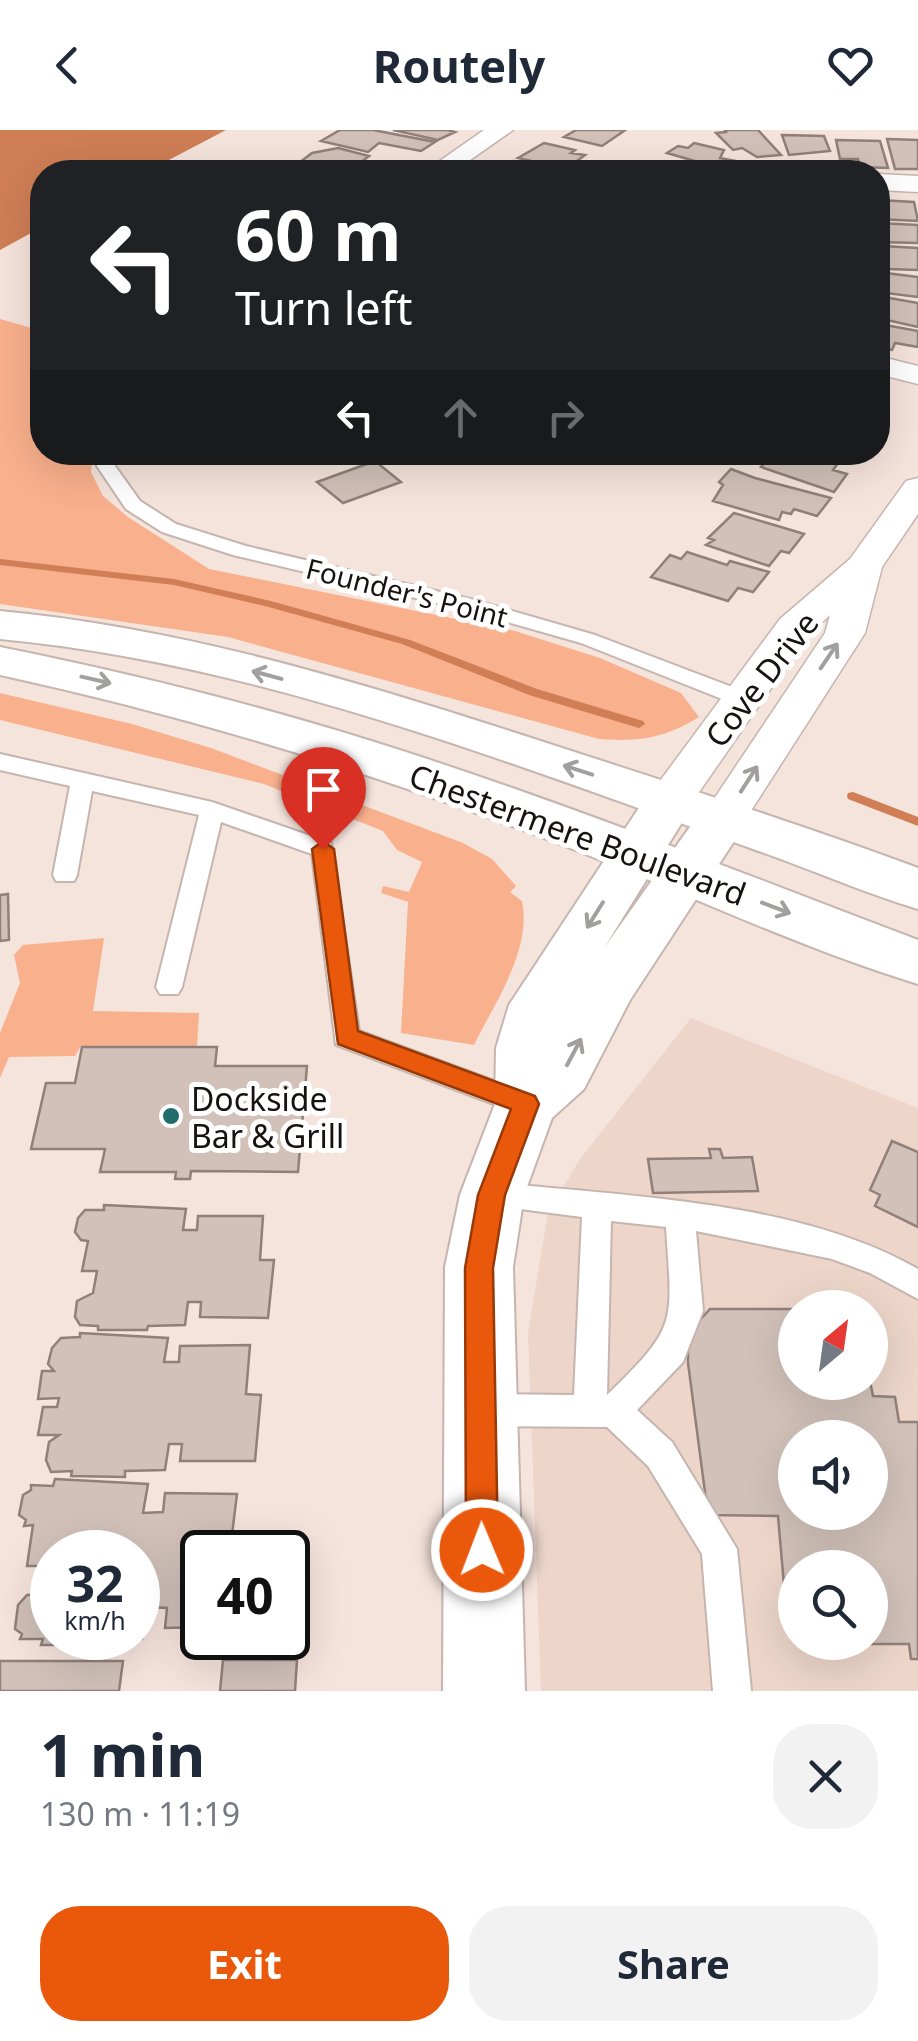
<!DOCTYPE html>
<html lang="en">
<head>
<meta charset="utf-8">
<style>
	body { margin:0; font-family:"Noto Sans",sans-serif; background:#f2f2f3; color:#1f2937; height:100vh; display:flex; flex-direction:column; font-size:38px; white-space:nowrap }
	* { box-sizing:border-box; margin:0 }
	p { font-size:32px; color:#747a83 }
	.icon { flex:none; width:55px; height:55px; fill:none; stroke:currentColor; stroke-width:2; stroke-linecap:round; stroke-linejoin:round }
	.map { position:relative; height:1561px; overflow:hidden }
	.sheet { display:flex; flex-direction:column; background:#fff; flex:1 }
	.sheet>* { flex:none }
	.top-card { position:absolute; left:30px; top:30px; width:860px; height:305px; border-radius:40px; box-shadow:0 10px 40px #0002; background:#202124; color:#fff; overflow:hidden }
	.needle { width:65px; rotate:29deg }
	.fabs { position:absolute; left:778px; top:1160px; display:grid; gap:20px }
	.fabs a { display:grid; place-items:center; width:110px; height:110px; border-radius:50%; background:#fff; box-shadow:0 10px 40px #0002; font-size:50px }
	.speed { position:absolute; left:30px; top:1400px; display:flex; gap:20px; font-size:50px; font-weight:700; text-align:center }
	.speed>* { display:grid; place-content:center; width:130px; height:130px; border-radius:50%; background:#fff; box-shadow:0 10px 40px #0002; line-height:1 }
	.speed small { font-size:25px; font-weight:400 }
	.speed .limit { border:5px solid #111; border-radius:15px; background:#fff; color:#111 }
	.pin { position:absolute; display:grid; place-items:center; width:85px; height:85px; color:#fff; margin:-102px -42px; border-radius:50% 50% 50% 0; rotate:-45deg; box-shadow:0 0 10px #0007 }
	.pin .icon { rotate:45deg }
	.me { position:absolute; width:110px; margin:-55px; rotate:359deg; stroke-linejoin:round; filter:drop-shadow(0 0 8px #0008) }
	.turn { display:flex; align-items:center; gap:35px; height:210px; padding:0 40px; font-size:45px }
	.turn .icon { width:130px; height:130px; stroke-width:2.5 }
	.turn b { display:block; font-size:70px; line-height:85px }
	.lanes { display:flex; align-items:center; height:95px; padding:0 40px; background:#0003; justify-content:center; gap:50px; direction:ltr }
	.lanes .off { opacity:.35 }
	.round { display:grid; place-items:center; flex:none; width:105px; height:105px; border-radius:40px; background:#f2f2f3 }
	.headline { display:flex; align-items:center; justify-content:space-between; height:170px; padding:0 40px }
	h1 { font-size:60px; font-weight:700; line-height:75px }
	.button { display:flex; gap:20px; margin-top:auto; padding:20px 40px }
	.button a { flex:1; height:115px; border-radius:40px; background:#ea580c; color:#fff; font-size:40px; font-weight:700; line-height:115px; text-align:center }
	.button a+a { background:#f2f2f3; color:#1f2937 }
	header { display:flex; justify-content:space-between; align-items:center; height:130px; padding:0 40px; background:#fff; font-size:45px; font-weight:700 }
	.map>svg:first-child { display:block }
	.built { fill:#edd5c9; fill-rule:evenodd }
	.green { fill:#f9b08c }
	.water { fill:#cf7e55 }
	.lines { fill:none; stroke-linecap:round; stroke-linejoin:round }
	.stream { fill:#cf7e55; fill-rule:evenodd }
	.building { fill:#d1c1b9; stroke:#908079; stroke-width:2.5; fill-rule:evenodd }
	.service-casing { stroke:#c5b5ae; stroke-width:4 }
	.minor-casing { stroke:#c5b5ae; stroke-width:3 }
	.tertiary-casing { stroke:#c5b5ae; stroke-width:4 }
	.secondary-casing { stroke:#c5b5ae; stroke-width:4 }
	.service { fill:#fff; fill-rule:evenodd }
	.minor { fill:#fff; fill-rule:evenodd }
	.tertiary { fill:#fff; fill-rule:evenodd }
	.secondary { fill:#fff; fill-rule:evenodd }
	.oneway { stroke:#a2a09f }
	.route { fill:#ea580c; stroke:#983908; stroke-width:2.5 }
	.poi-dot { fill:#216d6e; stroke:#fff; stroke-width:4 }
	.labels { text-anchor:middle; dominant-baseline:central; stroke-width:10; stroke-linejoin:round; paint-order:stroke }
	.far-street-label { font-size:28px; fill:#17110f; stroke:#fff }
	.street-label { font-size:32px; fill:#17110f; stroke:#fff }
	.poi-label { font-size:32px; fill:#17110f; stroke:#fff; text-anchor:start }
</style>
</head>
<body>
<header><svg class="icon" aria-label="back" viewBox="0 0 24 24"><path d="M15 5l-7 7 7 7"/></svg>Routely<svg class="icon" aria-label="heart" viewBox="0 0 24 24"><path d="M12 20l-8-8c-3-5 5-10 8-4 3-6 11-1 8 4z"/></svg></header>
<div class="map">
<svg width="918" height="1561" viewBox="0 0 918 1561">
	<rect width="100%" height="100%" fill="#f5e4dc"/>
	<!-- built -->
	<path class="built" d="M691,888l227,90v583h-377l-13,-358 20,-120 32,-54zM795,1178h75v74h-75zM795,1308h75v74h-75zM795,1438h75v74h-75z"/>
	<!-- green -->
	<path class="green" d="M0,189l42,12v121l51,1 -2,19 12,24 25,21 81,52 306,62 85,27 81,35 18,24c-34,21 -59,25 -100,22l-371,-102 -228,-33z
		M0,563l132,31 79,24 252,95 29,16 24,27 -6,6 12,9c10,49 -27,101 -48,144l-73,-12 7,-131 -27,-9 2,-7 26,6 13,-30 -25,-12 -14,-19 -119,-47 -264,-64z
		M104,808l-11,73 106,2 -2,33h-116l-6,10 -66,1 -9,21v-45l20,-50 -6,-28 9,-10z"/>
	<!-- water -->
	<path class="water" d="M0,0h226l-80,42h-104v55l-42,23z"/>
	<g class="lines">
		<!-- stream -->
		<path class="stream" d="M0,429l174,20 97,22 139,39 127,49 106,32 2,3 -6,4 -110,-33 -127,-51 -137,-38 -91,-21 -174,-20z
			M853,662l65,25v9l-70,-27 -1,-3 1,-3z"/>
	</g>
	<!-- building -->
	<path class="building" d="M340,0h33l62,12 -14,9 -42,-8 -11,9 -47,-11z
		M393,0h54l8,2 -17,8z
		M576,0h43l5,1 -22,15 -38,-9z
		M725,0h33l23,25 -24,2 -15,-9 -9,2 -17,-17 10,-1z
		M782,5l42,1 6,15 -41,4z
		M887,9l31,1v29h-23z
		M836,10l44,1 8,27 -28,-1 -2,-8h-18z
		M544,13l31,7 -4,3 14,2 -19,14 -48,-11z
		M694,13l30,7 -4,8 16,3 -10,9 -59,-17 11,-7 10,2z
		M338,18l31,8 -13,10 27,6h-55l-28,-10 12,-9z
		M513,31l18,3 25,7 -56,-1z
		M643,36l34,1 36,5h-82z
		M878,70l36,2 4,19 -40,-2z
		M878,93l40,2v18l-40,-1z
		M883,116l35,2v22l-29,-1z
		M878,142l40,5v20l-40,-5z
		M878,166l40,7v24l-40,-9z
		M880,194l38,7v16l-23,-4 -3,7 -14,-2z
		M760,322h57l24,7 -8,11 14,4 -13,18 -73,-25 5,-6 -10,-3z
		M375,331l26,21 -58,21 -26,-21z
		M731,339l24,9 76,20 -14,18 -23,-7 -3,5 -9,-2 -3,8 -66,-19 10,-16 -4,-3z
		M734,383l57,17 13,4 -15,19 -8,-2 -12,15 -63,-21 8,-5 -6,-2z
		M687,422l40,13 3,-4 39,11 -16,20 -15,-4 -10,13 -77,-24 19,-22 11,4z
		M8,764l1,46 -9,1v-46z
		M82,917h135l-2,19h92l-9,106 -107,-1 -1,8h-15l1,-7h-76l5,-23h-74l15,-66h29z
		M892,1011l26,11v75l-43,-21 5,-11 -10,-5z
		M709,1019h11l3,9 29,-1 6,34 -105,2 -5,-34 63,-1z
		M104,1075l82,4 -3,21h14l1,-14h65l-3,44h14l-6,58 -68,-1 1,-15h-13l-3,23 -37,1 -1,4h-49v-4l-18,-1 -5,-8 2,-16 16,-8 4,-22h-15l6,-30 -7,-1 -6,-8 3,-14 7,-8h19z
		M710,1179h85v73l75,-1 3,15 22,1 4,25h19v237h-7l-2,-15h-112l73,-2v-74h-75v64l-7,-48 -4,1 -6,-69 -70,-1 -20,-152v-30zM795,1308h75v74h-75z
		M80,1203l88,5 -4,24h15l1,-16 70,-1 -4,49 15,1 -6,66h-75l2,-17h-13l-4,26 -40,1v6l-54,-1 1,-5 -21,1 -5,-12 3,-18 10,-7h-21l5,-28h14l2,-9 -21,1 4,-28h12l-6,-7 4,-16 9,-10 19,-1z
		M55,1349l93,5 -5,29 20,-1 2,-19 72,1 -7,57 18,1h-46v75l-37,1 2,-20 -21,-1 -4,32h-42l-1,6h-58l2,-6h-23l2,-5 -7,-5 3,-24 9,-10 12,-1 6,-28h-18l6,-41 -9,1 2,-6 -7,-5 4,-20 8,-5v-5l22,1zM52,1422h86v86h-86z
		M223,1530h74l-2,31h-75z
		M0,1531h123l-4,30h-119z"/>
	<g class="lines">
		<defs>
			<path id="service" d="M99,322h18l-2,14 25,35 36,23 70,22 228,54 121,35 153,58 3,5 -3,5h-16l-151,-60 -119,-34 -229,-54 -71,-23 -36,-23 -29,-43z
				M0,624l212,48 119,41 28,188 176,65 4,8 -4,8 -10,3 -10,-3 -179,-67 -24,-191 -91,-32 -39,165 -4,7h-18l-4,-7 43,-172 -107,-24 -15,84 -3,6h-18l-3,-6 17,-89 -70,-16z
				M492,1052c137,15 305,18 426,87v30l-48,-26 -38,-14 -136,-28 7,80 -20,51 -46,48 35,32 65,107 14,142h-38l-11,-137 -54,-88 -41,-39 -120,-1 -12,-5 -4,-11 4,-11 12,-5 87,1 8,-178 -100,-13 -5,-9 5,-9zM611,1091l55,6c6,97 13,98 -59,168z"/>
			<path id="minor" d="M484,0h29l-60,42h-29z
				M878,44l40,2v16l-40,-2z
				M878,226l40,10v18l-40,-10z
				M918,348v36l-36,53 -17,66 -127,198 -16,4 -16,-4 -6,-11 125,-187 5,-18 -22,20 -122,176 -16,4 -16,-4 -6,-11 6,-11 126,-170 70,-60 56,-78z"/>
			<path id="tertiary" d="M670,653l18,5 8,12 -92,148 100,-141 18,-5 18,5 8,13 -118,180 -46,89 -32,29 -28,77 -11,72 12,424h-82l2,-424 15,-72 35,-91 1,-56 13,-43 143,-217z"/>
			<path id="secondary" d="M0,481c193,18 375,76 559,136 120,39 241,77 359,121v41c-56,-17 -110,-41 -165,-60 -244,-86 -494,-186 -753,-210z
				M0,517c124,25 247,55 368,93 186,58 368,131 550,200v44c-118,-36 -237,-93 -353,-138 -185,-71 -371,-129 -565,-171z"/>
		</defs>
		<!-- service casing -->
		<use href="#service" class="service-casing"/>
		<!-- minor casing -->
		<use href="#minor" class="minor-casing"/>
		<!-- tertiary casing -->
		<use href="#tertiary" class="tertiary-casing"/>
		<!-- secondary casing -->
		<use href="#secondary" class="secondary-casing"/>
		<!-- service -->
		<use href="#service" class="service"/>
		<!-- minor -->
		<use href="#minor" class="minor"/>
		<!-- tertiary -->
		<use href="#tertiary" class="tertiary"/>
		<!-- secondary -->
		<use href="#secondary" class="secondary"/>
	</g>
	<!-- one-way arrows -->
	<defs><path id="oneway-shaft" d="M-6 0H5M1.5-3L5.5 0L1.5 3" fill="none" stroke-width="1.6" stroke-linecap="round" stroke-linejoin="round" transform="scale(2.5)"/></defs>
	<g class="oneway">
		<use href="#oneway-shaft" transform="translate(829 526) rotate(-56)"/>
		<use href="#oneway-shaft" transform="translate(267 545) rotate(-165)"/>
		<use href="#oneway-shaft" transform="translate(96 550) rotate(13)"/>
		<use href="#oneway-shaft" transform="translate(578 640) rotate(-162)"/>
		<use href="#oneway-shaft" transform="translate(749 649) rotate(-57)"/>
		<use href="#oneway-shaft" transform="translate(776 778) rotate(21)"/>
		<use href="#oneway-shaft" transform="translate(595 785) rotate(122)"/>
		<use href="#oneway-shaft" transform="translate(574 922) rotate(-62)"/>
	</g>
	<!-- route -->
	<path class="route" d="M323,711l11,8 24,182 177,65 4,8 -34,91 -12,73 5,282 -4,12 -12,4 -11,-4 -5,-12 -1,-282 13,-73 33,-86 -173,-65 -26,-195z"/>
	<!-- markers -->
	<circle class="poi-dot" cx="171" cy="986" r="10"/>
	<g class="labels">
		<!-- far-street labels -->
		<g class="far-street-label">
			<text transform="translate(407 462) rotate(14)">Founder's Point</text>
		</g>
		<!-- street labels -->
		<g class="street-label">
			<text transform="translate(761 549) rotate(-52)">Cove Drive</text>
			<text transform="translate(578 704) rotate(20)">Chestermere Boulevard</text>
		</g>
		<!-- poi labels -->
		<g class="poi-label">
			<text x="191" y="968">Dockside<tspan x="191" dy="37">Bar &amp; Grill</tspan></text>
		</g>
	</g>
</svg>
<div class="fabs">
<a><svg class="needle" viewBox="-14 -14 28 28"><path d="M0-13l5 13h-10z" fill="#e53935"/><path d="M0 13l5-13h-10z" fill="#747a83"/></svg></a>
<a><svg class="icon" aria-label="sound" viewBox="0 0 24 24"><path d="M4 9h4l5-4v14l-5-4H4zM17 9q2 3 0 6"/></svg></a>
<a><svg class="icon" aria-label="search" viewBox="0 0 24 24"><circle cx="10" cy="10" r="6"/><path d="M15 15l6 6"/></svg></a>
</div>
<div class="speed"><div>32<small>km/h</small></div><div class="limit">40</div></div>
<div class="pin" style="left:323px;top:719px;background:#d93025"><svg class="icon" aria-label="arrive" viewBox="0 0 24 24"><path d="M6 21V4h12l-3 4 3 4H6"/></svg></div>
<svg class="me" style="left:482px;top:1420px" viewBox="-20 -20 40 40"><circle r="17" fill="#ea580c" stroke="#fff" stroke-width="3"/><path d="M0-11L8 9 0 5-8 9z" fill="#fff"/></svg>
<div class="top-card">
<div class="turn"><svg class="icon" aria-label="left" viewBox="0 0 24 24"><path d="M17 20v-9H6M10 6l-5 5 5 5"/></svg><div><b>60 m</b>Turn left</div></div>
<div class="lanes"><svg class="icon" aria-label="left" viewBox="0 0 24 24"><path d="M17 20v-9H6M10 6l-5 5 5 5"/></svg><svg class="icon off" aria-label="ahead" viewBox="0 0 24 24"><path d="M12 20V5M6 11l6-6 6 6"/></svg><svg class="icon off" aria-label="right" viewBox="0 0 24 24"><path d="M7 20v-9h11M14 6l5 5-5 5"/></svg></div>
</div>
</div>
<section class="sheet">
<div class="headline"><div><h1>1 min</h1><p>130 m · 11:19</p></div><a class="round"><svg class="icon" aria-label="close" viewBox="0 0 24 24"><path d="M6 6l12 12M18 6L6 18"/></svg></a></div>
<div class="button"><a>Exit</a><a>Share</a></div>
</section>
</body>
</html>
